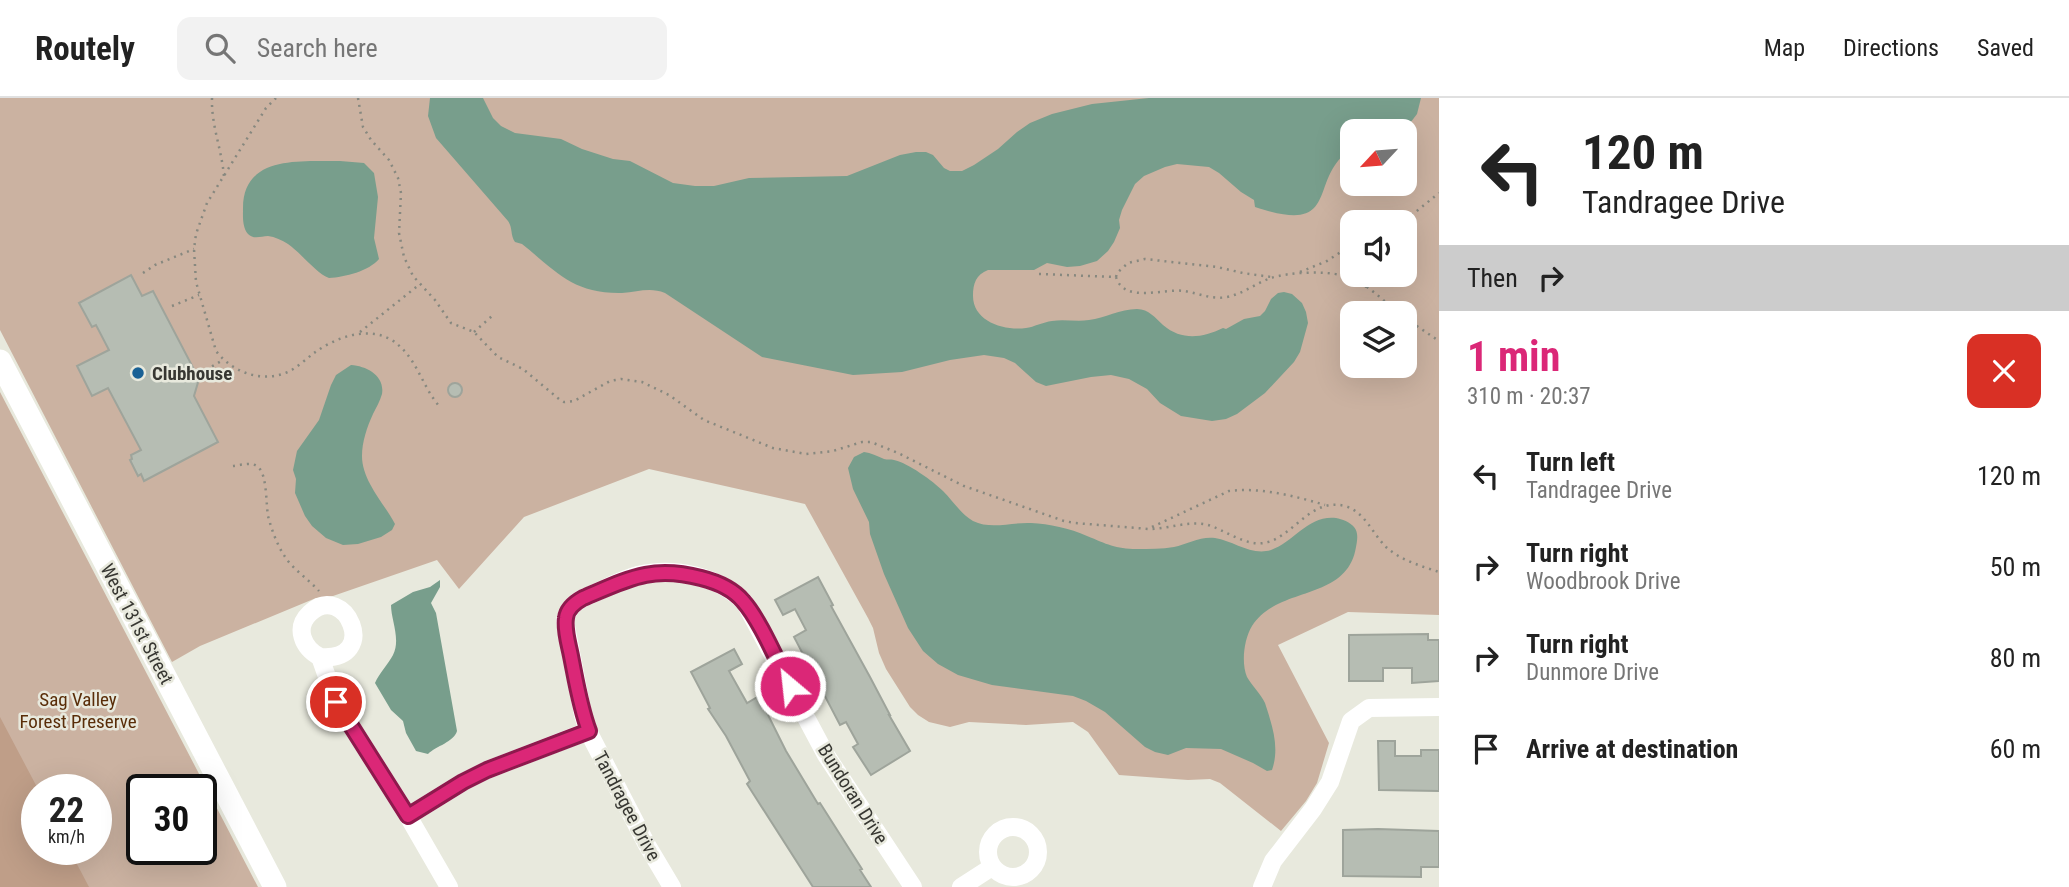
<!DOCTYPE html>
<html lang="en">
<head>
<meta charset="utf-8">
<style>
	body { margin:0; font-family:"Roboto Condensed",sans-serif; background:#f2f2f2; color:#222; height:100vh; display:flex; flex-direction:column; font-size:26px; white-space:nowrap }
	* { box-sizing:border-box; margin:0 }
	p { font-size:23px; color:#767676 }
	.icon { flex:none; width:38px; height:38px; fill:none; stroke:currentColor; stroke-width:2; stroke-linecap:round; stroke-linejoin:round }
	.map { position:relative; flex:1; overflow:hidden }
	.panel { display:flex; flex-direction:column; background:#fff; width:630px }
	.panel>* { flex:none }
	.top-card { background:#fff; color:#222; overflow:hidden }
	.needle { width:46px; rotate:244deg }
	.buttons { position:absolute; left:1340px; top:21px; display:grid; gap:14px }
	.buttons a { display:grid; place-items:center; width:77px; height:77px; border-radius:14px; background:#fff; box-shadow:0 7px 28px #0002; font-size:35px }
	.speed { position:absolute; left:21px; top:676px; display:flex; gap:14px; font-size:35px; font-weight:700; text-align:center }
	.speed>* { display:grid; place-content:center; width:91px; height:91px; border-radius:50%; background:#fff; box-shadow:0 7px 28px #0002; line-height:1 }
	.speed small { font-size:18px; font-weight:400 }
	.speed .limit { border:4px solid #111; border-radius:10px; background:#fff; color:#111 }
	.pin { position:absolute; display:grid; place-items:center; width:60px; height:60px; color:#fff; margin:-30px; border:4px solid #fff; border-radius:50%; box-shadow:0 2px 7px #0007 }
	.me { position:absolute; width:77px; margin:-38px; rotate:332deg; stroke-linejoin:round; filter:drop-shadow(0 0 5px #0008) }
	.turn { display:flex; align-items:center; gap:24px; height:147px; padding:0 28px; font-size:32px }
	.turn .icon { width:91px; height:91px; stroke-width:2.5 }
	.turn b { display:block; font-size:49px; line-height:60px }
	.then { display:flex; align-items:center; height:66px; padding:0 28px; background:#0003; gap:14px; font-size:26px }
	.round { display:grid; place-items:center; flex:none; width:74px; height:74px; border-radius:14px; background:#f2f2f2 }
	.summary { display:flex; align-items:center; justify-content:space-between; height:119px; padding:0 28px }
	h1 { font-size:42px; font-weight:700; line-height:52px; color:#db2777 }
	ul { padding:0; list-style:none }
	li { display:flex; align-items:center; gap:21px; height:91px; padding:0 28px }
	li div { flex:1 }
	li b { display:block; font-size:26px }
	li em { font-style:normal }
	header { display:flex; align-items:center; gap:42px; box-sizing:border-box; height:98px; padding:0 35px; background:#fff; border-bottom:2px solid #e0e0e0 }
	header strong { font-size:33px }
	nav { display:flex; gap:38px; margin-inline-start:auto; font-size:24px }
	.search { width:490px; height:63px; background:#f2f2f2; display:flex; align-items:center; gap:18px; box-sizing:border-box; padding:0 24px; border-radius:14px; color:#767676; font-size:26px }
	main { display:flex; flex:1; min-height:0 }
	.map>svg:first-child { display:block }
	.green { fill:#cbb2a1; fill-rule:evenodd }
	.forest { fill:#bf9e88 }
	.water { fill:#789e8c }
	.building { fill:#b6bdb3; stroke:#9ea49b; stroke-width:2 }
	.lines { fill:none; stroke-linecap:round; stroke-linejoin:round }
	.path { stroke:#87887f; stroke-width:2.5; stroke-dasharray:2 5; stroke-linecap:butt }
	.minor { stroke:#fff; stroke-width:18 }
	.tertiary { stroke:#fff; stroke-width:23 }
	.route-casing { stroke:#8e194d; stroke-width:18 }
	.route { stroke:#db2777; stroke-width:12 }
	.poi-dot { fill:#196195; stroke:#e8e9dd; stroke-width:2.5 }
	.labels { text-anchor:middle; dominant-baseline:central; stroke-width:5; stroke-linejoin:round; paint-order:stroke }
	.poi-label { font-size:19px; font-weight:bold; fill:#373732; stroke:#e8e9dd; text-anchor:start }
	.street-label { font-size:19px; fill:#373732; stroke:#e8e9dd }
	.park-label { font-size:19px; fill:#592d08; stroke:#e8e9dd }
</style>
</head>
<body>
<header>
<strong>Routely</strong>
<div class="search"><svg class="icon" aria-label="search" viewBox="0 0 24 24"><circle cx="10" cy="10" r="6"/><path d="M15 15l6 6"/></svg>Search here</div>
<nav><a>Map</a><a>Directions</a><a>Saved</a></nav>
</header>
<main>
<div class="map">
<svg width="1439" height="789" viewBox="0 0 1439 789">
	<rect width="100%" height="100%" fill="#e8e9dd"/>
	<!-- green -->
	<path class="green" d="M0,0h1439v517l-91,-3 -70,33 51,98 -12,40 -11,18 -25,30 -61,-48 -10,-4 -22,1 -69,-5 -31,-43 -15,-10 -47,3 -57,-3 -19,5 -21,-5 -11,-7 -8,-8 -24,-38 -7,-16 -6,-25 -5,-10 -63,-114 -156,-35 -125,48 -65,72 -22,-29 -104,36 -17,2 -116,48 -28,16 -172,-332zM1353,33h52v53h-52zM1353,124h52v53h-52zM1353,215h52v53h-52z
		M0,294l258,495h-258zM37,691h59v60h-59zM142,691h59v60h-59z"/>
	<!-- forest -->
	<path class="forest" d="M0,619l38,72 -1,60h32l20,38h-89z"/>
	<!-- water -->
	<path class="water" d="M430,0h53l10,20 8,8 14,7 46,6 21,10 31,10 17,2 43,22 22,3h19l35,-8 98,-2 53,-21 16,-3h10l7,3 11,13 6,3h12l12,-6 24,-16 19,-17 13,-9 22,-9 40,-10 57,-6h272l-4,16 -13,17h-51v17c-48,29 -8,89 -98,59l-1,-7 -13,-8 -22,-19 -10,-6 -32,-3 -12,3 -21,9 -9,8 -13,26 -3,10 1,8 -6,14 -6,9 -11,10 -17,5 -13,1 -20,-4 -13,7h-46c-12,5 -15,13 -15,26 0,25 30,35 53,32 8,-1 17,-6 26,-7 12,-2 25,1 37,-1 16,-2 31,-11 48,-11 12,0 18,9 26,16 19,16 39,13 60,3l3,1 18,-10 16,-3 5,-5 6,-12 7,-6 6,-1 8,2 10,9 4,9 2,11 -8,29 -6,10 -29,31 -28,21 -11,5 -14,2 -31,-5 -21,-13 -13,-14 -18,-10 -18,-4 -20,2 -45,9 -10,-4 -21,-19 -11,-5 -20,-3 -34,5 -48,12 -49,3 -91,-18 -97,-64c-15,-6 -27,-1 -43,0 -49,1 -65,-21 -100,-49l-7,-2c-5,-7 -2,-14 -7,-21l-72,-83 -8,-22z
		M340,63l24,2 10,10 4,24 -4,41 5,21c-10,12 -34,18 -50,19 -12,-4 -28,-25 -41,-34 -6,-4 -13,-7 -20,-8 -7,0 -14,4 -20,-2 -6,-7 -5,-18 -5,-26 0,-54 60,-46 97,-47z
		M351,267c16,1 34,11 31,29 -2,7 -6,14 -9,20 -6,13 -11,28 -11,42 0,25 22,47 33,68l-3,6 -11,7 -23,7 -15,1 -17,-7 -14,-12 -7,-10 -10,-23 1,-14 -3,-9 4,-19 22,-31 12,-35 5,-10z
		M864,354c7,1 13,4 20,7 3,1 7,0 10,1 14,3 39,21 49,31 10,10 18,23 30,30 18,9 39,1 58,2 18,1 39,5 56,13 20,8 28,13 50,13 12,0 25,0 37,-2 13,-3 27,-11 41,-9 19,3 36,18 56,12 23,-8 37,-35 65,-32 6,1 14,4 18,9 5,6 3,14 2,20 -9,55 -78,38 -104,79 -8,13 -11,37 -5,51 5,9 14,17 18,26 7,22 15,44 7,67l-5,1 -14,-8 -32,-14 -35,-1 -18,7 -13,-3 -10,-5 -40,-35 -19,-11 -13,-5 -81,-11 -34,-10 -20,-11 -15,-13 -15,-23 -24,-54 -14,-40 -1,-12 -16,-33 -5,-21 6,-11z
		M440,482v7l-9,16 5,10 21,118c-3,11 -21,15 -29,23l-12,-3 -10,-18 -3,-12 -12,-11 -16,-27c4,-9 13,-19 18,-28 8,-16 -2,-35 -2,-50l22,-13 17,-5z"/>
	<!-- building -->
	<path class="building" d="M131,177l11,21 11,-5 46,88 -5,17 24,46 -74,39 -3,-7 -3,2 -8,-16 2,-1 -1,-4 10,-5 -33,-62 -16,8 -15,-30 32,-16 -13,-25 -4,2 -13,-24z
		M448 292a7 7 0 1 1 14 0a7 7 0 1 1-14 0Z
		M818,479l15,28 -2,1 39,71 20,38h-1l21,36 -39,24 -18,-28 5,-3 -12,-22 -6,3 -46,-88 12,-7 -11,-21 -12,6 -8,-15z
		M1428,536v6h11v41l-27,2v-15h-29v13h-34v-46z
		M734,551l8,15 -13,7 18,32 12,-7 9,14 -2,1 20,40 32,53 2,-1 42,66 -2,1 11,17h-58l-66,-103 3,-3 -24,-45 -18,-27 2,-1 -19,-36z
		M1378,643h17v15h26v-6h18v41l-60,-1z
		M1378,731l61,2v36h-18v10l-78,-1v-46z"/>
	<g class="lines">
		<!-- path -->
		<path class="path" d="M212,0c-1,27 10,52 12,79
			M276,0l-10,10 -59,95 -11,31 -2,15 2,33 20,69c17,22 46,32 72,21 10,-5 18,-13 26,-19 21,-15 51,-27 76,-14 27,16 31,47 50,68
			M358,0l5,29 8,13 18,20 9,18 3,15 -2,40 5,24 9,19 22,24 16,23 23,9 24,25 25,12 36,30 5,3 10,-1 36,-20 11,-2 21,3 27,13 35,25 69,28 33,6 27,-3 29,-9h9l27,11 66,33 100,35 11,2 74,6c20,0 40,-9 59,-4 17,5 37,21 56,18 29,-5 46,-46 81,-37 20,6 27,27 41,41 14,13 35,19 53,25
			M1399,124l14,-8 26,-21
			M1300,174l27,-11 26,-17
			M143,175l12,-8 39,-16
			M1039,176l77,3c8,27 48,11 68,14 15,2 27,9 43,6 16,-3 29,-14 44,-19 18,-6 52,-7 70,-3 22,4 41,25 58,38
			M1116,179l1,-4 11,-10 17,-4 72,8 26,6 28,4
			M1366,190l2,-13
			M172,208l27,-11
			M1405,220l34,23
			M360,234l60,-48
			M474,234l18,-16
			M206,272l17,-10
			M233,368c9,-1 20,-5 26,2 8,8 7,36 9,48 4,15 10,32 20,45 9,11 21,19 31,30
			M1152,429l77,-36c31,-4 66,5 96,14"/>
		<!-- minor -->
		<path class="minor" d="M320,559c62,5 25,-77 -10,-44 -16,15 -7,35 10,44l16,45 72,114 41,71
			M408,718l55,-34 24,-12 101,-39
			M988 754a25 25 0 1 1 50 0a25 25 0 1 1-50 0Z
			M672,789l-25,-42 -59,-114 -5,-16 -18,-94c3,-11 7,-17 18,-23 18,-7 36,-18 55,-23 36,-9 81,1 107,28l81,152 87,132
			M961,789l31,-20
			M1262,789l11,-26 40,-52 17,-27 21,-61 18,-13 70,-1"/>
		<!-- tertiary -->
		<path class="tertiary" d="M0,263l275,526"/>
	</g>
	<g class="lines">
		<defs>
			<path id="route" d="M336,604l72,114 55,-34 24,-12 102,-39c-9,-24 -13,-50 -18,-75 -2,-11 -7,-26 -5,-38 1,-9 8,-15 17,-20 45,-19 68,-33 118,-20 16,4 31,10 42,23 17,19 34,60 47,85"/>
		</defs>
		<!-- route casing -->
		<use href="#route" class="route-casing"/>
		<!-- route -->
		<use href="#route" class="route"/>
	</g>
	<!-- markers -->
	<circle class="poi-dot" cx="138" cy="275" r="7"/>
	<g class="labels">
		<!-- poi labels -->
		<g class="poi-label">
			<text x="152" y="275">Clubhouse</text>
		</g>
		<!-- street labels -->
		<g class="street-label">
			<text transform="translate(137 526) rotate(62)">West 131st Street</text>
			<text transform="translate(853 696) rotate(58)">Bundoran Drive</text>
			<text transform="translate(627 708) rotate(62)">Tandragee Drive</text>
		</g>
		<!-- park labels -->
		<g class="park-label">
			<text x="78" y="601">Sag Valley<tspan x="78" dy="22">Forest Preserve</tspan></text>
		</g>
	</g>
</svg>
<div class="buttons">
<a><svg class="needle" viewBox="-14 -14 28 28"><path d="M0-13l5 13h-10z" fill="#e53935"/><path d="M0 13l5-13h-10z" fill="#767676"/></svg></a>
<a><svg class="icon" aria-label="sound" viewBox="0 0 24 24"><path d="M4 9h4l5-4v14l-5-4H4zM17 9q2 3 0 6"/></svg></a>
<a><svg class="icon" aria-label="layers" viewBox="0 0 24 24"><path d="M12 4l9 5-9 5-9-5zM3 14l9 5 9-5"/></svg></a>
</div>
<div class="speed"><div>22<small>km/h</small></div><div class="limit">30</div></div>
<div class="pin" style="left:336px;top:604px;background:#d93025"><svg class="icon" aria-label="arrive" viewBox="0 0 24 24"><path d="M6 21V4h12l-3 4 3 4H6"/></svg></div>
<svg class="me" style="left:790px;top:588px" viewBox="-20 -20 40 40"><circle r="17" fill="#db2777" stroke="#fff" stroke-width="3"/><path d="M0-11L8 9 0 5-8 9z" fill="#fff"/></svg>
</div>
<section class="panel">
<div class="top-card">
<div class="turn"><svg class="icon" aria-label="left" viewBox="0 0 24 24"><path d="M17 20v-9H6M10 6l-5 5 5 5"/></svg><div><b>120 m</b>Tandragee Drive</div></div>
<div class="then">Then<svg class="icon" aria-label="right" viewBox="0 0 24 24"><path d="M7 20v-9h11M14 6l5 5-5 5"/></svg></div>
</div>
<div class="summary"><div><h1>1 min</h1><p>310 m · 20:37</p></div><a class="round" style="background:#d93025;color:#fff"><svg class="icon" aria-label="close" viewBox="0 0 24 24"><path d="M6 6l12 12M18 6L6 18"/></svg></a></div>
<ul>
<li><svg class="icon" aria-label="left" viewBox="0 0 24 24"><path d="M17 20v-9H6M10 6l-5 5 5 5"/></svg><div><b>Turn left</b><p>Tandragee Drive</p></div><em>120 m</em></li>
<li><svg class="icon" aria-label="right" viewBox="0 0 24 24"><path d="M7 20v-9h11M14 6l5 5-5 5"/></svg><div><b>Turn right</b><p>Woodbrook Drive</p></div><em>50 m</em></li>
<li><svg class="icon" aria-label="right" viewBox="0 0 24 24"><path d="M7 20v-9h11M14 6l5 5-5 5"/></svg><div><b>Turn right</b><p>Dunmore Drive</p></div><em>80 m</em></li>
<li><svg class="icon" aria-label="arrive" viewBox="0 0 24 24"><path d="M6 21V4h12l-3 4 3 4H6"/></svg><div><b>Arrive at destination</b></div><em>60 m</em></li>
</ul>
</section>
</main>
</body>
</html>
